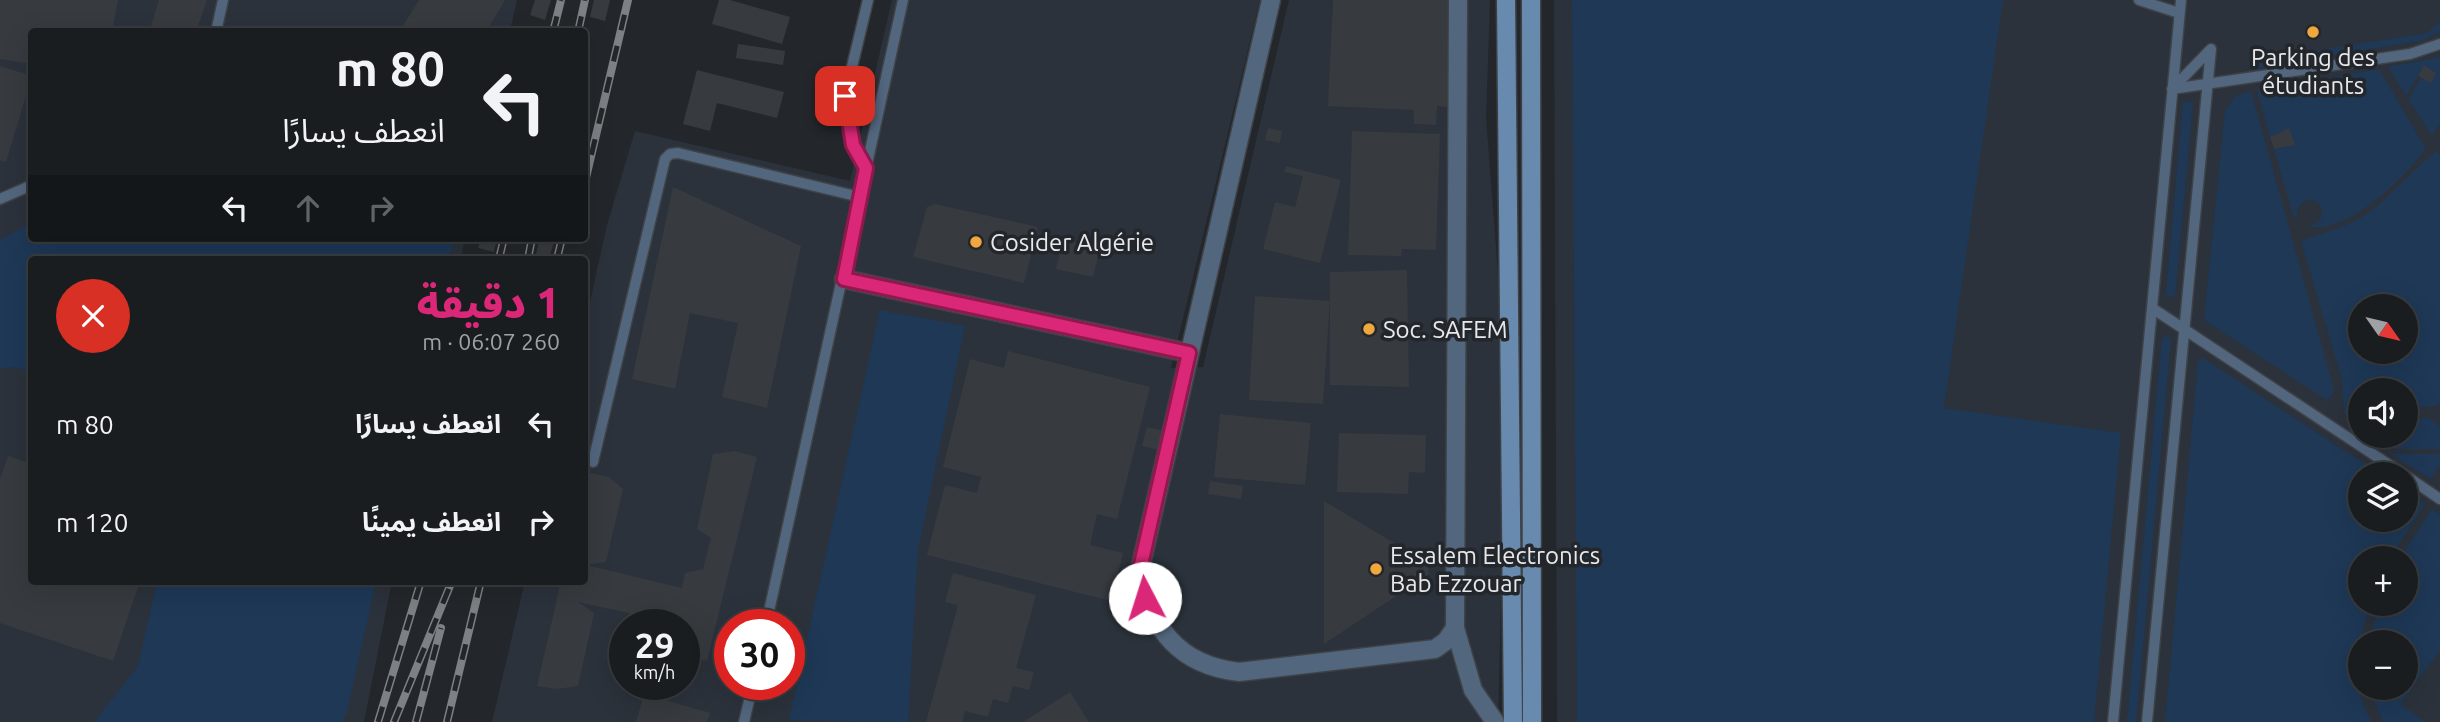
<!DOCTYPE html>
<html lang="ar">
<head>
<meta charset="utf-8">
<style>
	body { margin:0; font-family:Ubuntu,"Noto Sans Arabic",sans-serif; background:#272a2d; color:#f1f3f6; direction:rtl; height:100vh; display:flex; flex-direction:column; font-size:26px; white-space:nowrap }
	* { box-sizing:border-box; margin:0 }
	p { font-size:23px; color:#9fa2a5 }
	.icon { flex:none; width:38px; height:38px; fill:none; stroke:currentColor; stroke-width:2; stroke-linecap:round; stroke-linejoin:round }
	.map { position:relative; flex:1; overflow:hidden; direction:ltr }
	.side { position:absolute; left:28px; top:256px; width:560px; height:329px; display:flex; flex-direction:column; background:#1a1d20; border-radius:7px; box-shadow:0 7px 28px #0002,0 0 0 2px #383b3e; direction:rtl }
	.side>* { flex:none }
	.top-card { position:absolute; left:28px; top:28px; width:560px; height:214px; border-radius:7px; box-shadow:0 7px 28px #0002,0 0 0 2px #383b3e; direction:rtl; background:#1a1d20; color:#f1f3f6; overflow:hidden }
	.needle { width:46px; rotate:124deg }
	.controls { position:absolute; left:2348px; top:294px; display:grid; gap:14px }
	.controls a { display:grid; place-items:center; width:70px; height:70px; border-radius:50%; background:#1a1d20; box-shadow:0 7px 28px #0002,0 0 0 2px #383b3e; font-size:35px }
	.speed { position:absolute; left:609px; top:609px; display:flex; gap:14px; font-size:35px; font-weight:700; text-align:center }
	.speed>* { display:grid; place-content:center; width:91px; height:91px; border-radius:50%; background:#1a1d20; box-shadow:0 7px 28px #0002,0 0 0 2px #383b3e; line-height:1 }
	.speed small { font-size:18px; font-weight:400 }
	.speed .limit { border:10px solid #d22; background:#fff; color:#111 }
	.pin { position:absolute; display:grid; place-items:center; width:60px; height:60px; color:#fff; margin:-30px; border-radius:14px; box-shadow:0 4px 10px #0006 }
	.me { position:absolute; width:77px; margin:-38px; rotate:355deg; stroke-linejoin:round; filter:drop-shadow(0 0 5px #0008) }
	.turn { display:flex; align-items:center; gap:24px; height:147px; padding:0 28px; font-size:32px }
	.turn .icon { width:91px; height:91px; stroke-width:2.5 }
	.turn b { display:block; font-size:49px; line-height:60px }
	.lanes { display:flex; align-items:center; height:66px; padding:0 28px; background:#0003; justify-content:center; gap:35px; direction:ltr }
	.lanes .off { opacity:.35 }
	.round { display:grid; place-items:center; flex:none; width:74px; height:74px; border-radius:37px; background:#272a2d }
	.summary { display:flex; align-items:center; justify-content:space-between; height:119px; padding:0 28px }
	h1 { font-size:42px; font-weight:800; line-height:52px; color:#db2777 }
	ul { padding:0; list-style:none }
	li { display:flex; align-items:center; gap:21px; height:98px; padding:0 28px }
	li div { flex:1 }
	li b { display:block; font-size:26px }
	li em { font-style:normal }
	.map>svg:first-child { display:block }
	.built { fill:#2b323b; fill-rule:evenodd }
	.green { fill:#1e3856; fill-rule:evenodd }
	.building { fill:#373b3f }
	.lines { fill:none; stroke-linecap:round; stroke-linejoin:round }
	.lane-casing { stroke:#3e4246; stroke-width:13 }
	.street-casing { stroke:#3e4246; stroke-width:21 }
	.secondary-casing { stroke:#3e4246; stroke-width:21 }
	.lane { stroke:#52667e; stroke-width:10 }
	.street { stroke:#52667e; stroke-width:18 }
	.secondary { stroke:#698aaf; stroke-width:18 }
	.rail-casing { stroke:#7d8084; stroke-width:8 }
	.rail { stroke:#23272b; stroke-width:5; stroke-dasharray:16; stroke-linecap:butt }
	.route-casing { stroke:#8e194d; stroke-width:18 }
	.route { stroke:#db2777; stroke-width:12 }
	.poi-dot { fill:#efa73e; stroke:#23272b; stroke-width:2.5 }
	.labels { text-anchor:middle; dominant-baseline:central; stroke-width:7; stroke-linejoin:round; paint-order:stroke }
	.poi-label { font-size:24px; fill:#e6e8eb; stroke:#23272b; text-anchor:start }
</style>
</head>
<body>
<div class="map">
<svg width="2440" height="722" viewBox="0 0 2440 722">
	<rect width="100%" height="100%" fill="#23272b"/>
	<!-- built -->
	<path class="built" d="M0,0h517l-7,31 -478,1v206h433l-4,21h-429v322h360l-28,141h-364z
		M892,0h368l-89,368 32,-1 86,-367h201l-4,117 20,262 -8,343h-1006l33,-141h59l1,-257 22,-99 28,-94 215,50zM625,625h59v59h-59zM730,625h59v59h-59z
		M1554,0h886v722h-883zM2361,306h45v46h-45zM2361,390h45v46h-45zM2361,474h45v46h-45zM2361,558h45v46h-45zM2361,642h45v46h-45z"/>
	<!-- green -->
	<path class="green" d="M1572,0h431l-59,408 177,25 -27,289h-517z
		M2440,22v9l-15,9 -174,29 -3,-4 1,-4 178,-28z
		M2440,57v66l-8,13 -24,-37 13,-21 10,5 5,-10 -12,-7 -18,30 -18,-29z
		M2379,69l47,80c-23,30 -75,83 -117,78l11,-6 2,-13 -6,-7 -10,-1 -9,8 1,12 -5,-5 -19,-66 20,-4 -5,-16 -19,8 -13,-47z
		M2251,91l82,295v8l-6,6 -123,-80 21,-210 11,-14z
		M2188,101l5,2 -18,192 -5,2 -4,-2 17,-192z
		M2436,152l4,3v246l-3,5 -31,2v-18h-45v25l-12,2 -5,-4 -2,-33 -41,-139c24,-10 48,-14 70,-30 14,-10 57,-56 65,-59zM2361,306h45v46h-45z
		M31,223l1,15h422l-5,21h-417l-1,113 -16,-5 -15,2v-129z
		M880,310l85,16 -47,224 -10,172 -119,-2z
		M2167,336l4,3 -35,383h-9l35,-385z
		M2203,358l177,116h-19v46h45v-28l19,12 -35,54h-29v46h10c-14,39 -22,80 1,118h-207l33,-360z
		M2428,418l12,8v23h-57l-20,-13h43v-15z
		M2391,454h49v11l-9,14z
		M2432,509l8,5v136l-39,54 24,18h-42l-14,-34h37v-46l-37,-2 11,-36h26v-46h-6z
		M157,581h219l-29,131 -5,10h-248l44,-56z"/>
	<!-- building -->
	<path class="building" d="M0,0h118l-6,32h-80v32l-32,-5z
		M159,0h48l-11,32h-47z
		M419,0h86l-19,32h-87z
		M535,0h16l-6,20 -15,-5z
		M594,0h16l-5,21 -15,-4z
		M719,0h11l60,17 -8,27 -70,-20z
		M1333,0h121l-5,107 -12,-1 -1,19 -22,-1v-14l-86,-4z
		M738,44l47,7 -2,14 -47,-7z
		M2424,65l12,8 -5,10 -13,-7z
		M0,66l32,10 -26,86 -6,-2z
		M697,70l87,22 -7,26 -60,-15 -7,28 -27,-7z
		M1268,128l14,3 -2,12 -15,-3z
		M2289,128l6,17 -21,4 -4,-12z
		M1352,131l88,3 -4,116 -34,-1 -1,7 -53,-1z
		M1286,166l55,14 -21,83 -57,-14 12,-47 20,5 8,-31 -19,-4z
		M673,187l128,59 -34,162 -45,-11 16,-74 -48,-10 -15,76 -43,-10z
		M935,204l103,23 -14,56 -111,-26 14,-50z
		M1048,236l52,12 -7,29 -37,-8 4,-16 -15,-4z
		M481,238h16l-3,14 -16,-4z
		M540,238h15l-6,21 -14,-1z
		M1407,270l2,117 -79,-2v-113z
		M1255,296l75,5 -7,103 -74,-4z
		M1008,351l142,36 -33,132 -20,-5 -7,31 33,8 -12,48 -184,-46 18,-70 32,8 4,-16 -38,-10 27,-108 34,9z
		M1220,414l91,9 -6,62 -91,-8z
		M1147,427l17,4 -5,19 -17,-4z
		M1339,433l87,2 -1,38 -16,-1 -1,22 -71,-2z
		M735,451l22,6 -50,204 -23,-4v-32l-106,-23 16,11 -16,73 -21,3 -20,-3 24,-105h23l2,-109 23,5 14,12 -17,73 -20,3 96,23 3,-15 18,-4 8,-31 -14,-9 16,-75z
		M8,456l24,8v117h108l-27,80 -113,-38v-144z
		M1210,481l33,5 -2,13 -33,-5z
		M1324,501l104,62 1,11 -105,70z
		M953,573l83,22 -20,73 18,4 -5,18 -16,-4 -5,17 -15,-4 -5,18 -23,-6 -3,11h-36l32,-117 -13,-3z
		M720,667l10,2 -2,11 -11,-2z
		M1070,692l19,30h-66z
		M644,694l66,19 -3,9h-71z"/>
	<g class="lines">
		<defs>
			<path id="lane" d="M2139,0l40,13
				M216,32l7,-32
				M2173,88l38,-39
				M2172,89l238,-35 30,-10
				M866,168l-13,-23 -8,-49 23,-96
				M0,199l32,-14
				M2152,308l251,166
				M593,462l72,-303 5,-5 8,-1 182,44
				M2406,476l34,23
				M766,625l137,-625
				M744,722l9,-38
				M2113,722l68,-722
				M2147,722l64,-673"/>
			<path id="street" d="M1271,0l-131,569c9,58 38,96 99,103l196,-23 11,-8 9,-13 3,-628
				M844,279l345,74
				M1455,628l18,62 22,32"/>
			<path id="secondary" d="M1506,0l7,722
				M1531,0l1,722"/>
		</defs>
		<!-- lane casing -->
		<use href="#lane" class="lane-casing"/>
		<!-- street casing -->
		<use href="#street" class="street-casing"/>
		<!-- secondary casing -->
		<use href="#secondary" class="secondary-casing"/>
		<!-- lane -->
		<use href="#lane" class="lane"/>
		<!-- street -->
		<use href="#street" class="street"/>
		<!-- secondary -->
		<use href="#secondary" class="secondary"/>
		<defs>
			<path id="rail" d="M553,32l8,-32
				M578,32l7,-32
				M584,186l44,-186
				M499,259l5,-21
				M528,259l4,-21
				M557,259l5,-21
				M378,722l43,-141
				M394,722l58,-141
				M416,722l25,-94
				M447,722l34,-141"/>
		</defs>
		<!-- rail casing -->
		<use href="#rail" class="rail-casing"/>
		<!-- rail -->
		<use href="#rail" class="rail"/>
	</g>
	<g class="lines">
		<defs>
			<path id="route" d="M845,96l8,49 13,23 -22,111 345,74 -49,216 5,29"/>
		</defs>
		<!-- route casing -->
		<use href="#route" class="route-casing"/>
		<!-- route -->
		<use href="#route" class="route"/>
	</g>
	<!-- markers -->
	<g class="poi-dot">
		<circle cx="2313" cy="32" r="7"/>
		<circle cx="976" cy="242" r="7"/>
		<circle cx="1369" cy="329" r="7"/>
		<circle cx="1376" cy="569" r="7"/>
	</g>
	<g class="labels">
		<!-- poi labels -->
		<g class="poi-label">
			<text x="2313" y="57" text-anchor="middle">Parking des<tspan x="2313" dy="28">étudiants</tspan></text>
			<text x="990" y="242">Cosider Algérie</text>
			<text x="1383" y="329">Soc. SAFEM</text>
			<text x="1390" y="555">Essalem Electronics<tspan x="1390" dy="28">Bab Ezzouar</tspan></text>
		</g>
	</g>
</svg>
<div class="controls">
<a><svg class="needle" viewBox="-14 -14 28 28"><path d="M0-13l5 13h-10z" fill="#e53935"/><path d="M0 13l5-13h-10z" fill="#9fa2a5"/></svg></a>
<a><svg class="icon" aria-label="sound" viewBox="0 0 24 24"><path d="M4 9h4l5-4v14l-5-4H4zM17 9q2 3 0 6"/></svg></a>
<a><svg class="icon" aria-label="layers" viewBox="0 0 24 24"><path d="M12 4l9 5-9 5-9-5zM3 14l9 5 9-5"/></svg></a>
<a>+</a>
<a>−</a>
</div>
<div class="speed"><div>29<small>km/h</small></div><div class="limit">30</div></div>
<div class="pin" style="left:845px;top:96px;background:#d93025"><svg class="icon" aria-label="arrive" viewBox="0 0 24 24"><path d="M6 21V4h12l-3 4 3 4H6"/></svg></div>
<svg class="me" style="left:1145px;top:598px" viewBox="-20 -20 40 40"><circle r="19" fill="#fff"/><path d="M0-13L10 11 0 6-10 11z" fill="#db2777"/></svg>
<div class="top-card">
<div class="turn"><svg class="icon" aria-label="left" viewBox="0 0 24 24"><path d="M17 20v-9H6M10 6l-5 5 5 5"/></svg><div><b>80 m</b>انعطف يسارًا</div></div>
<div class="lanes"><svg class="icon" aria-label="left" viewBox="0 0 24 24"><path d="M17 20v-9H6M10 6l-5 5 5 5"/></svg><svg class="icon off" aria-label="ahead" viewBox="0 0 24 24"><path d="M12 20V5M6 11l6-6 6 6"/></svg><svg class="icon off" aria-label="right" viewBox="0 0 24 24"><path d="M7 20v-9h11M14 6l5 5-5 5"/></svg></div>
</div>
<section class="side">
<div class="summary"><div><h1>1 دقيقة</h1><p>260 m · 06:07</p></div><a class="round" style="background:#d93025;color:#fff"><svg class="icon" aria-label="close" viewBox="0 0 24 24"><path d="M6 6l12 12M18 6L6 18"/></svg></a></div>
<ul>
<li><svg class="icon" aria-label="left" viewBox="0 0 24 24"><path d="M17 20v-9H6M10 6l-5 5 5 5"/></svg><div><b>انعطف يسارًا</b></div><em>80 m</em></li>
<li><svg class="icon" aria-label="right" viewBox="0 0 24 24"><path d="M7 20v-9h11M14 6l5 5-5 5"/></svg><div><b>انعطف يمينًا</b></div><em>120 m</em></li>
</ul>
</section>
</div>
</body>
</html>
